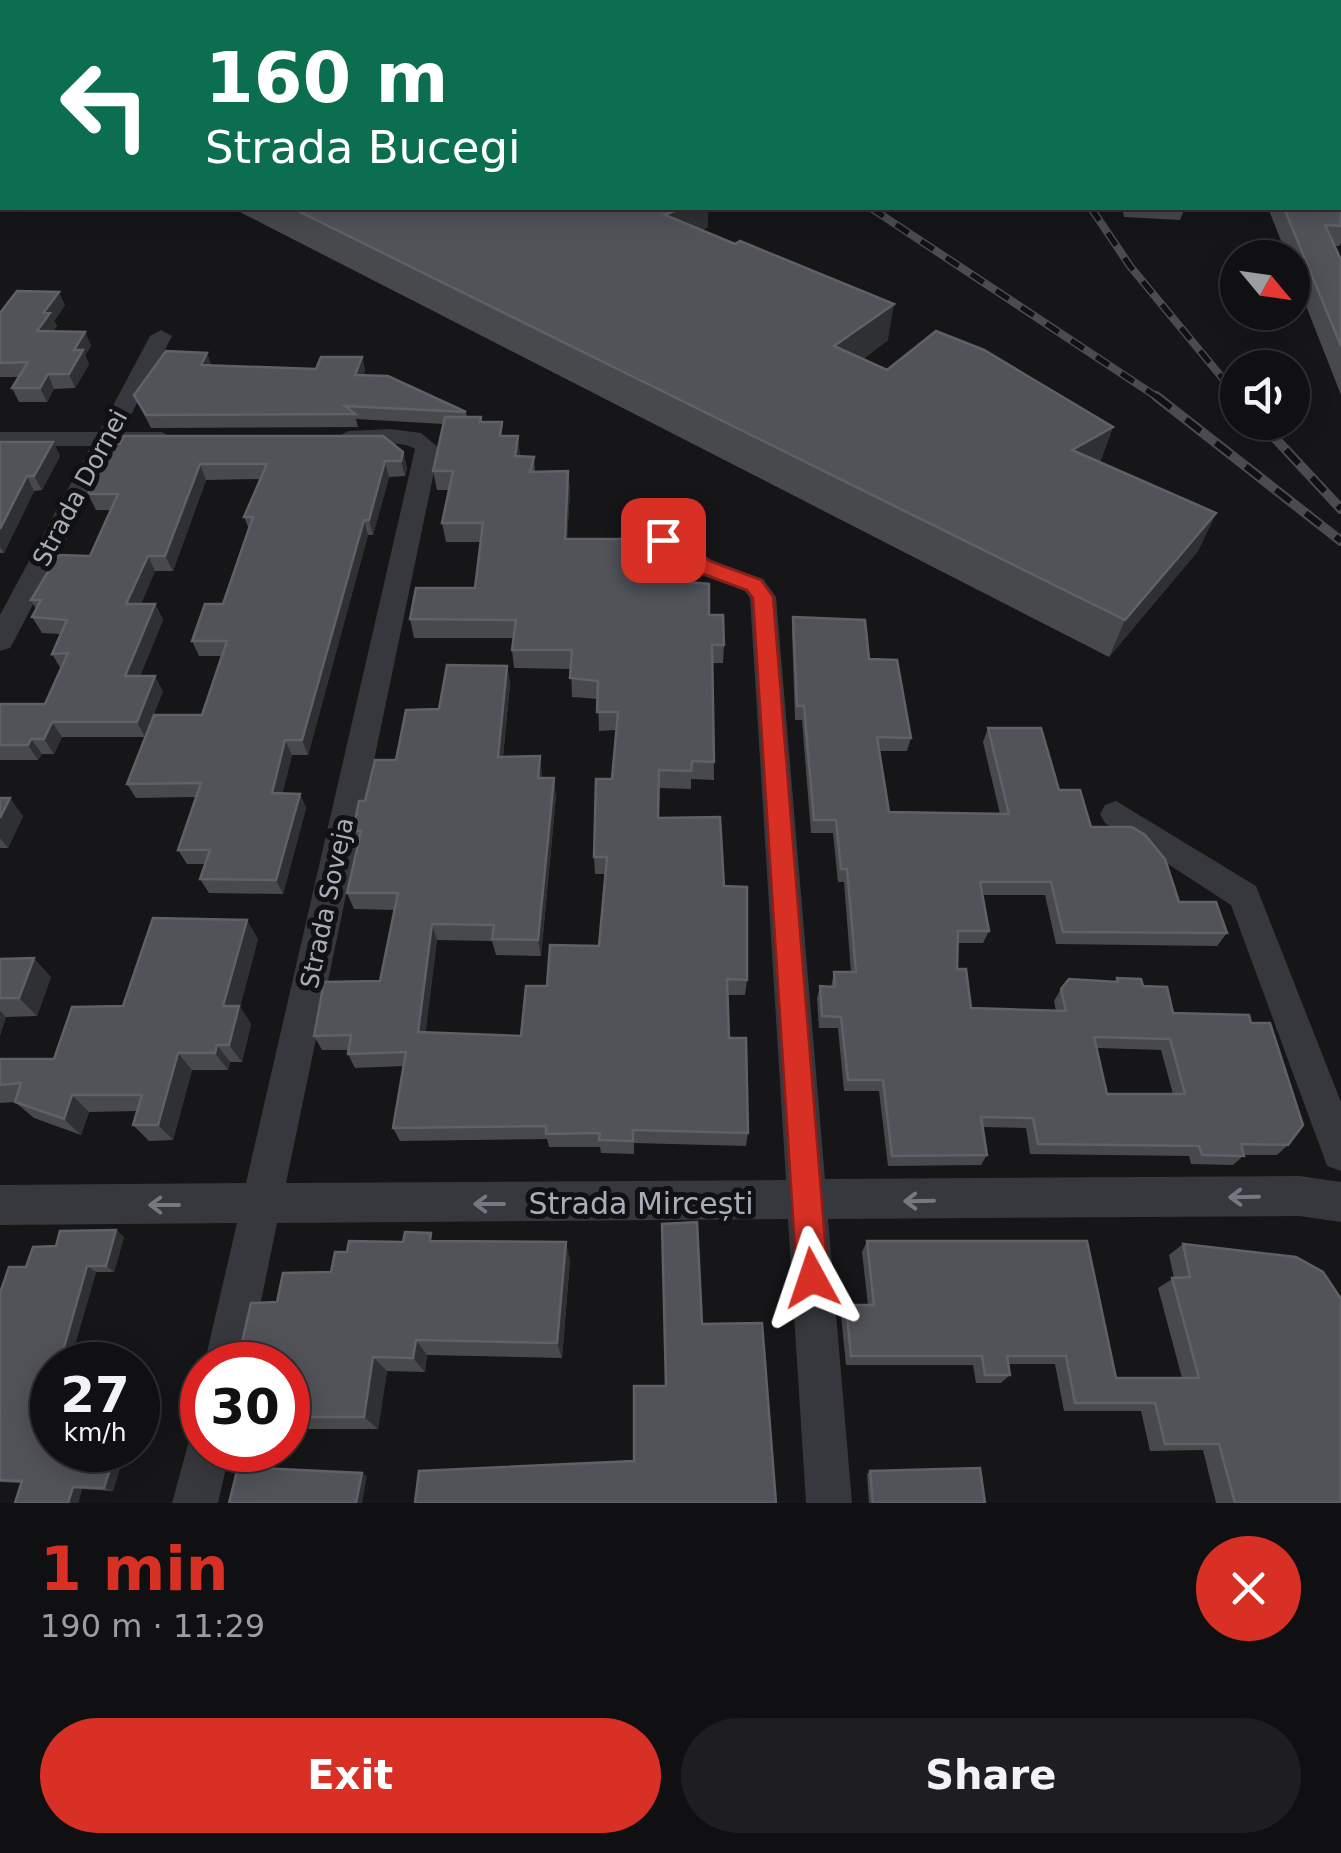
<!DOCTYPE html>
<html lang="en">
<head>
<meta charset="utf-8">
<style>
	body { margin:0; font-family:"DejaVu Sans",sans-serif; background:#1e1e20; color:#f1f3f6; height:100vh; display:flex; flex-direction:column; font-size:38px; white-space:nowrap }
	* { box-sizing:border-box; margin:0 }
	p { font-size:32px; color:#9c9d9f }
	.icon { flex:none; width:55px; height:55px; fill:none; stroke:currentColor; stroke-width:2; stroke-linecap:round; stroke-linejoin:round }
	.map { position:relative; height:1503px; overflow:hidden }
	.drawer { display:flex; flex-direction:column; background:#101012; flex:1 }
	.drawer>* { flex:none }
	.hud { position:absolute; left:0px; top:0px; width:1342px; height:210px; box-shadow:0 5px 25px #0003,0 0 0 2px #303032; background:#0b6e4f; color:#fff; overflow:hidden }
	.needle { width:65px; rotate:119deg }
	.controls { position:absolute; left:1220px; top:240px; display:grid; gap:20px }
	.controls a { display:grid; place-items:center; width:90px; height:90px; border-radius:50%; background:#101012; box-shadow:0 5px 25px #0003,0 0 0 2px #303032; font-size:50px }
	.speed { position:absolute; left:30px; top:1342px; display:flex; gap:20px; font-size:50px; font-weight:700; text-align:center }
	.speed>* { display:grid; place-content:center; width:130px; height:130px; border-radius:50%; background:#101012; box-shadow:0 5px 25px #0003,0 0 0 2px #303032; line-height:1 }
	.speed small { font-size:25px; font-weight:400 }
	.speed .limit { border:15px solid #d22; background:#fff; color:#111 }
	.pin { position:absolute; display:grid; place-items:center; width:85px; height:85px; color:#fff; margin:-42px; border-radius:20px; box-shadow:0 5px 15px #0006 }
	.me { position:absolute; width:110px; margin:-55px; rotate:355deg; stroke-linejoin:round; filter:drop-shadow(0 0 8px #0008) }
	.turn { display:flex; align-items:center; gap:35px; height:210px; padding:0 40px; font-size:45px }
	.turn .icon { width:130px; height:130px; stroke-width:2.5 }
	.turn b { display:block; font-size:70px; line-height:85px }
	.round { display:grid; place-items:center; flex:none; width:105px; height:105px; border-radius:52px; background:#1e1e20 }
	.headline { display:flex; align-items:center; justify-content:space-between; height:170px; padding:0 40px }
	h1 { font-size:60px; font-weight:700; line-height:75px; color:#d93025 }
	.cta { display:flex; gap:20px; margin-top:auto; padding:20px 40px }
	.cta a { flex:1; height:115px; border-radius:60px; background:#d93025; color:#fff; font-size:40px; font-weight:700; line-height:115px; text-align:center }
	.cta a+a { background:#1e1e20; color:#f1f3f6 }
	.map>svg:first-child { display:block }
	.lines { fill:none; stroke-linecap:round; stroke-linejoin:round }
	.street { fill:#37383d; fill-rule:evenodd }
	.rail-far2-casing { stroke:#4a4c52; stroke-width:6 }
	.rail-far1-casing { stroke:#4a4c52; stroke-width:8 }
	.rail-casing { stroke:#4a4c52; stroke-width:10 }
	.rail-far2 { stroke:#111113; stroke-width:4; stroke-dasharray:11; stroke-linecap:butt }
	.rail-far1 { stroke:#111113; stroke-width:5; stroke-dasharray:15; stroke-linecap:butt }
	.rail { stroke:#111113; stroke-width:6; stroke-dasharray:19; stroke-linecap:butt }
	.wall { fill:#47494d; fill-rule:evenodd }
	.shaded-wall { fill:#2f3033 }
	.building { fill:#525359; stroke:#5f6168; stroke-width:2.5; fill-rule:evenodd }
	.oneway { stroke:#757881 }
	.route { fill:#d93025; stroke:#8d1f18; stroke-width:2.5 }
	.labels { text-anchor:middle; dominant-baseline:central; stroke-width:10; stroke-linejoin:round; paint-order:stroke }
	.street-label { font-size:25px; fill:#a8adb8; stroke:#111113 }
	.near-street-label { font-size:30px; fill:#a8adb8; stroke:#111113 }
</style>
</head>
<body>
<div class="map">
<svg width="1341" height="1503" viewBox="0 0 1341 1503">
	<rect width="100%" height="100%" fill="#161618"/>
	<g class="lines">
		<!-- street -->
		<path class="street" d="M161,330l11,6 -50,96h40l12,7 -12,7h-47l-101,195 -4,7 -10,3v-36l91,-169h-91v-14h99l51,-96z
			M391,429l30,4 18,15 -153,735 500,-3 -36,-582 -5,-7 -49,-18 -61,-37 -4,-6 4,-6 9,-2 70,39 49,18 13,18 49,582 474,-3 42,6v40l-42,-6 -471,3 24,284h-46l-18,-284 -511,4 -29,142h-44l33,-142 -237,2v-40l246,-2 169,-734c-23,-14 -60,7 -79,-11l12,-7z
			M1116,801l140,85 85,216v69l-14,-5 -5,-14 -91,-247 -126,-82 -5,-9 5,-9z
			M202,1429v21h28l-12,53h-46l19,-69z"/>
		<defs>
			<path id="rail-far2" d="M165,2l24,-2
				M196,2l23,-2
				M273,2l23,-2
				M321,2l23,-2
				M352,2l21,-2
				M392,2l23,-2
				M432,2l23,-2"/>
			<path id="rail-far1" d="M871,208l289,191
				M1091,208l39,58 108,131"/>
			<path id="rail" d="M1156,396l185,145
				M1260,422l81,87"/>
		</defs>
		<!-- rail-far2 casing -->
		<use href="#rail-far2" class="rail-far2-casing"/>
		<!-- rail-far1 casing -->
		<use href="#rail-far1" class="rail-far1-casing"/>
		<!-- rail casing -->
		<use href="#rail" class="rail-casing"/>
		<!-- rail-far2 -->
		<use href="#rail-far2" class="rail-far2"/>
		<!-- rail-far1 -->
		<use href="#rail-far1" class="rail-far1"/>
		<!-- rail -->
		<use href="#rail" class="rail"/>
	</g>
	<!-- wall -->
	<path class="wall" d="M1130,0h177l1,2h-178z
		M232,208h476v19l-6,3 186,110 -25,19 24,11 226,57 -13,35 116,51 -18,38 -89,106z
		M1122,208h63l-5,12 -56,-3z
		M1268,208h71l2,3v32l-2,3h-4l6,14v135l-49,-125v-12h-4z
		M65,305l-11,16 3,5 -4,5 32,1 6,14 -6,9 4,9 -14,24 -21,1 -7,13h-28l-7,-14 7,-11h-19v-64z
		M362,357l3,13 -2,5 103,37 1,5h14l1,5 22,14 16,20 14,1 1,15 33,-1 2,19 -3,49 89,13 12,28 41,35 15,30 -1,18h-10l1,117 -23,-1v10l-32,-1v30l65,68 23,94 -2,15h-17l1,43 19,95 -2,13 -112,-3v11l-33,-1 -1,-6h-51l-2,-8 -147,2 -7,-13 11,-62 -49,2 -7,-14v-4h-26l-8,-14 66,-55 15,-71 -41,-1 -7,-16 11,-49 -5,-13 12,-30 31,-41 43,-51 68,-43 3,18 -7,73 37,-1 2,22 14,18 -15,160 -45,-1 -4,-14 -55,-1 -12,93 96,3 26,-50 52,-40 6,-72h-10l-1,-17 18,-78 4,-49 -17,1 -1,-32 -26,-2 -1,-28 -57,-1 -2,-18 1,-12h-99l-4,-19 65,-31 6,-46h-35l-4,-19 7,-33h-12l-4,-19 11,-47 -88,-5 2,8 -207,1 -17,-33 78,-30 104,4z
		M0,442h53l7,14 -18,34 -8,1 -30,62h-4z
		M114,444l289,8 4,16 -2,8 -16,1 -16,58h-5l-60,220h-16l-10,39h18l6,14 -23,86 -74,-1 -9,-14 5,-15h-18l-9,-14 18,-53 -60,1 -9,-14 18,-47h-83l-8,17h-12l-4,6h-38v-56h45l16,-35 -9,-15 8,-20 -18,-1 -10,-16 4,-8 -5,-9 59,-44 21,-46h-15l-8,-16zM261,479l-17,38 5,12 -26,75 -31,37 7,15h23l-20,59 -57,22 18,-46 -23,-15 23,-56 -8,-16h-14l14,-33h18l33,-91z
		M793,617l76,42 42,79 -4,13h-28l10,61 111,2 -17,-72 5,-14 71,62 32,37 88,75 48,31 -10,13 -161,-2 -11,-49h-63l7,36 -6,12h-26v26l14,39 85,3 -2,-10 7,-12 53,-7 3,-4 26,8 30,27 115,132 -11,10h-33l-11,10 -42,-1 -2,-8 -159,-2 -4,-26 -44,-1 5,28 -6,10 -93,1 -9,-75h-35l-6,-63h-19l-2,-30 3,-12 11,1 3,-15h17l-7,-90h-6l-5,-49h-22l-9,-113h-7l-3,-88zM1097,1048l64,2 12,44h-66z
		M0,798l23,18 -15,32h-8z
		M258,939l-18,68 11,17 -9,38h-12l-2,8h-36l-19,70 -24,1 -16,-16 4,-14 -48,1 -8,23 -47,-17 -19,-16 -15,1v-44h54l69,-53z
		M0,959l51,18 -14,39 -31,1 -6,18z
		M116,1230l8,7 -10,35h-18l-27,93h-17v85h73l-12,41 -31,-2 -4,14h-63l6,-20 -21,-1v-189l26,-26 30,-21z
		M436,1241l134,19 -8,98 -135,-3 -2,17 -38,-1 -9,58h-90v-64h-43l-7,-5 39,-58 54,-30 16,-20 56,-10z
		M867,1241l249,137h66l-24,-90 16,-10 -5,-23 14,-11 158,259h-125l-13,-53 -53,1 -9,-40h-77l-9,-47h-47l2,11 -9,8h-25l-3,-18h-127l-5,-50 5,-10h22l-6,-53z
		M870,1471l115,32h-116l-2,-29z"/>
	<!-- shaded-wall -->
	<path class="shaded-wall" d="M680,208h28v19l-43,24v-36z
		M59,292l6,13 -11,16 3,5 -13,19 -7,-14 7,-19z
		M894,304l-6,36 -58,43 4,-37z
		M85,332l6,14 -6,9 4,9 -14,24 -6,-14 5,-24z
		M207,353l5,13 -11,-1z
		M362,357l3,13 -6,18 -4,-13z
		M48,374l6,15 -7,13 -7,-14z
		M1113,427l-14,37 -27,-14z
		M518,436l2,19 -2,20 -3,-19z
		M53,442l7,14 -18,34 -8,-14z
		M403,452l4,16 -2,8 -4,-15z
		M385,461l4,16 -16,58 -4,-15z
		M200,464l6,16 -33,91 -8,-15z
		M568,471l2,19 -4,68 -1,-19z
		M27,476l7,15 -30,62 -4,-6v-18z
		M1216,513l-18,38 -89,106 16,-37z
		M364,520l4,15 -60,220 -6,-15z
		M148,556l7,15 -21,49 -8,-16z
		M155,604l8,16 -29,71 -9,-15z
		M507,666l3,18 -9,91 -3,-18z
		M155,676l8,15 -18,46 -8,-15z
		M52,722l10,15 -8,17 -10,-15z
		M31,739l11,15 -4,6 -10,-15z
		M285,740l7,15 -13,53 -7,-15z
		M540,756l2,18 -2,22 -2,-18z
		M554,778l2,18 -15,160 -3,-16z
		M300,794l6,14 -23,86 -7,-14z
		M10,798l13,18 -15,32 -8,-10v-20z
		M247,920l11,19 -18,68 11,17 -9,38 -13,-17 -6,-39z
		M432,924l5,16 -13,107 -6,-15z
		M34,958l17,19 -14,39 -18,-18z
		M0,1011l6,6 -6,18z
		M217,1045l13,17 -2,8 -13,-17z
		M178,1053l14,17 -19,70 -15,-15z
		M72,1095l17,17 -8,23 -17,-16z
		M116,1230l8,7 -10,35 -8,-6z
		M566,1242l4,18 -8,98 -5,-15z
		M87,1266l9,6 -27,93h-10z
		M416,1340l11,15 -2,17 -12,-14z
		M373,1357l14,14 -9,58 -14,-12z
		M139,1375l8,4 -9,31v-31z
		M116,1450h9l-12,41 -9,-3z
		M362,1473l5,3 -5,27h-6z
		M73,1487l9,2 -4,14h-10z"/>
	<!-- building -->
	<path class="building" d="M483,0h27l1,2h-43z
		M1248,0h59l1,2h-5z
		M292,208h388l-15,7 70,29 5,-3 154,63 -60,42 53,24 49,-39 48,19 129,77 -41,23 144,63 -91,107z
		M1284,208h55l2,3v15l-16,-1 16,35v86z
		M17,291l42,1 -15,20 6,1 -13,18 48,1 -11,18h9l-14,24h-21l-8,14h-28l16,-26 -28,1v-50z
		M166,351l41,2 -6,12 115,4 5,-12h41l-7,18 33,1 78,36 -121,-6 10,8 -209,1 -12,-20z
		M445,417h36l-1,5h22l-2,14h18l-3,20 19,1 -4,15 38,-1 -3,68h90v13h13v28l41,4v31h14l1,30h-12l2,117 -22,-1 -1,10 -32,-1 -1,48 62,-1 4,69 23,1v93l-20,-1 2,59h17l2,95 -115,-3v11l-34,-1 1,-7 -54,1v-8l-153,2 13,-76 -58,2 3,-19 -37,1 10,-54 56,-1 18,-88h-51l14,-62h-8l6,-30h6l10,-41h21l10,-50 33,-1 8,-44 60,1 -9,91 42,-1 -2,22h16l-16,162 -46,-1 2,-14 -62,-1 -14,108 103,4 5,-50h21l3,-41 49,1 8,-89h-13l2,-78h16l6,-67h-21l1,-31 -28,-3 2,-28h-60l4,-30 -106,-1 6,-31h59l8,-65h-41l11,-52h-20z
		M124,436h259l20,16 -2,9h-16l-16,59h-5l-62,220h-17l-13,53 28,1 -24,86 -76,-1 10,-29h-32l23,-67 -74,1 27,-69h48l25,-74h-35l13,-37h18l30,-87h-9l23,-53h-67l-35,92h-17l-22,48h29l-30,72h30l-18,46h-85l-8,17h-13l-3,6h-28v-41h45l23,-51 -16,1 15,-34 -35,-3 9,-17h-10l27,-45 32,1 28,-62h-30l26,-50h6z
		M0,442h53l-19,34h-7l-27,53z
		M793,617l72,3 4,39 28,1 14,78 -34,-1 12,75 120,2 -21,-86h53l18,62h21l11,37h41l13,8 20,24 14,43h37l11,31 -164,-1 -12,-50h-71l9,49h-31l-1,38h9l5,39 95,3 -5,-22 8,-10 49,3 -1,-4 24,1 2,7 24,1 6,26 76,2 2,8h19l33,102 -15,20 -47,-1 3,12 -42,-1 -3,-9 -161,-2 -5,-26 -52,-1 6,38 -95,1 -9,-76h-35l-7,-63 -19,-1 -2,-30 15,1 -1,-15h22l-9,-103h-6l-5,-49h-22l-10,-114h-7zM1094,1037l76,2 15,55h-78z
		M0,798h10l-10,20z
		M153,918l94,2 -24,86h16l-10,39h-12l-2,8h-37l-20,72h-25l9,-30h-70l-8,24 -49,-17 6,-19 -21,2v-26h54l18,-52 51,-1z
		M34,958l-15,40h-19v-39z
		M697,1222l5,102 60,-1 14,180h-361l4,-32 215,-10v-75h32l-4,-162z
		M116,1230l-10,36h-19l-28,99h-7v85h64l-12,38 -31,-1 -5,16h-53l7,-22 -22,-1v-187l9,-26h17l7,-20 23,-1 4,-15z
		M405,1232l26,1 -1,8 136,1 -9,101 -141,-3 -3,18 -40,-1 -9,60h-76v-52h-31l1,-5h-20l13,-57 26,-1 6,-29 48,-1 4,-20h12l2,-11 54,1z
		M867,1241h220l29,137h83l-27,-100 18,-1 -7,-33 113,13 27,15 18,27v204h-106l-16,-59h-54l-10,-41h-80l-9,-47h-59l3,19h-25l-3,-19h-131l-5,-51h28z
		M238,1467l124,6 -6,30h-127z
		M980,1468l5,35h-112l-3,-32z"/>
	<!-- one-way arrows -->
	<defs><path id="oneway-shaft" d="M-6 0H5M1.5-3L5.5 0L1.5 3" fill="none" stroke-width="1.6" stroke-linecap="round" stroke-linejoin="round" transform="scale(2.5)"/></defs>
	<g class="oneway">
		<use href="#oneway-shaft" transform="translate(1244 1197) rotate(179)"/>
		<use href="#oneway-shaft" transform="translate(919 1201) rotate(179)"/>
		<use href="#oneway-shaft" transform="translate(489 1204) rotate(180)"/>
		<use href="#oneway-shaft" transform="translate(164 1205) rotate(-180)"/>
	</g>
	<!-- route -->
	<path class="route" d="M663,534l49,28 49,18 12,17 55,681 -4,11 -12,5 -11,-5 -4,-11 -44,-680 -6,-8 -49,-18 -42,-27v-9z"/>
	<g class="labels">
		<!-- street labels -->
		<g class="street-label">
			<text transform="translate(80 488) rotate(-62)">Strada Dornei</text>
			<text transform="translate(327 903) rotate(-78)">Strada Soveja</text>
		</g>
		<!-- near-street labels -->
		<g class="near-street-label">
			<text x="641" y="1203">Strada Mircești</text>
		</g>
	</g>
</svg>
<div class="controls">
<a><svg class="needle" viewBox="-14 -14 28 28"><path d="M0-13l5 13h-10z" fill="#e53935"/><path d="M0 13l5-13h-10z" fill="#9c9d9f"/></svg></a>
<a><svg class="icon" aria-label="sound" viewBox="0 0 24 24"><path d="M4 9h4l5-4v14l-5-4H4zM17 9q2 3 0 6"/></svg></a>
</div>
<div class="speed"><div>27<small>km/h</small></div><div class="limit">30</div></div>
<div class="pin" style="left:663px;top:540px;background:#d93025"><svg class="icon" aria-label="arrive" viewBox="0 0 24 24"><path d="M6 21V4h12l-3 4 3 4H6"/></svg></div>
<svg class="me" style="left:812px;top:1278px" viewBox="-20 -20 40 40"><path d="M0-17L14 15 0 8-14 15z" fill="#d93025" stroke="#fff" stroke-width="4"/></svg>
<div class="hud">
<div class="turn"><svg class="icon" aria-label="left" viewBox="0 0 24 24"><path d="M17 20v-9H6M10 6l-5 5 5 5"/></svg><div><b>160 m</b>Strada Bucegi</div></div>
</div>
</div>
<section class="drawer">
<div class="headline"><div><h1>1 min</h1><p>190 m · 11:29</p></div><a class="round" style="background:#d93025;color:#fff"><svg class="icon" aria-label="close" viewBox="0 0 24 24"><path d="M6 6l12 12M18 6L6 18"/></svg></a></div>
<div class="cta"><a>Exit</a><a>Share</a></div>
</section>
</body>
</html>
